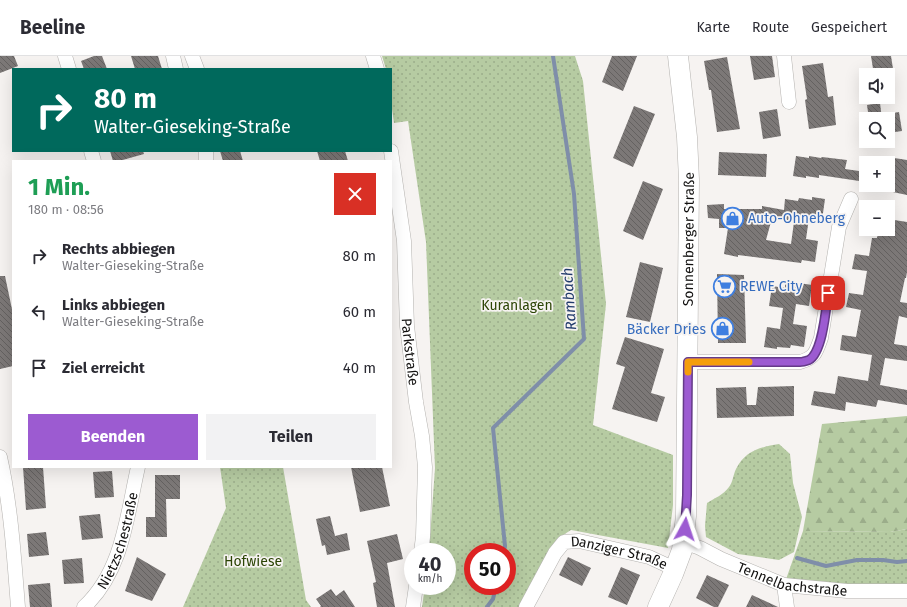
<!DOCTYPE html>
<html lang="de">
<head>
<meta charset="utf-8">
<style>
	body { margin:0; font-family:"Fira Sans",sans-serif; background:#f2f2f3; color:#2b2b33; height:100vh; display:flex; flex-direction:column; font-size:15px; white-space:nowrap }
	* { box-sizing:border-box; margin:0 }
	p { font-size:13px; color:#7c7c81 }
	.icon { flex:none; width:22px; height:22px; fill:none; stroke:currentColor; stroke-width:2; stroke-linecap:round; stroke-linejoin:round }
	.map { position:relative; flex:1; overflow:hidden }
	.sheet { position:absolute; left:12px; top:104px; width:380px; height:308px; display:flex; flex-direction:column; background:#fff; border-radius:0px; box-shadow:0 4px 16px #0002 }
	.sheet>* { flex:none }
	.guide { position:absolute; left:12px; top:12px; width:380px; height:84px; border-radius:0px; box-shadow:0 4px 16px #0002; background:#00695c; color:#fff; overflow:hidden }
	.fabs { position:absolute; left:859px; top:12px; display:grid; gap:8px }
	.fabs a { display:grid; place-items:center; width:36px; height:36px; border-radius:0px; background:#fff; box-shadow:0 4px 16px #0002; font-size:20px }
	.speed { position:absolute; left:404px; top:487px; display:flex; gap:8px; font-size:20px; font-weight:700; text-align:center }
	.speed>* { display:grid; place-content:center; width:52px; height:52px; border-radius:50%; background:#fff; box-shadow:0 4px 16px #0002; line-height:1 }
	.speed small { font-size:10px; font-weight:400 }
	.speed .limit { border:6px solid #d22; background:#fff; color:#111 }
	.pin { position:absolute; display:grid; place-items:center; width:34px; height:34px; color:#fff; margin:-17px; border-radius:8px; box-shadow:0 2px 6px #0006 }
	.me { position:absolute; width:44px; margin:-22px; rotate:5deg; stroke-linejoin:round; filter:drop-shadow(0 0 3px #0008) }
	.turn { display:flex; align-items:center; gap:14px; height:84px; padding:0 16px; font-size:18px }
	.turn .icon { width:52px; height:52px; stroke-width:2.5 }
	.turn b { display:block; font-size:28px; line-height:34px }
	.round { display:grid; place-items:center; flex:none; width:42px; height:42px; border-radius:0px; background:#f2f2f3 }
	.head { display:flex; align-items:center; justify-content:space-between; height:68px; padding:0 16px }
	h1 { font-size:24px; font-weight:700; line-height:30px; color:#1e9e55 }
	.button { display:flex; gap:8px; margin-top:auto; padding:8px 16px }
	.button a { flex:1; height:46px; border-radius:0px; background:#9c5bd1; color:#fff; font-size:16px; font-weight:700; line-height:46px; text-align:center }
	.button a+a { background:#f2f2f3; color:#2b2b33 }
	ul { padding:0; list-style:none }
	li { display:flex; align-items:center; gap:12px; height:56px; padding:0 16px }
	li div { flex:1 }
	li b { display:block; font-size:15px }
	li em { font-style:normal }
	header { display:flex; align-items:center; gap:24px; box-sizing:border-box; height:56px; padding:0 20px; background:#fff; border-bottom:1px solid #e1e1e2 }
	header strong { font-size:19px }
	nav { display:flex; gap:22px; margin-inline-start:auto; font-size:14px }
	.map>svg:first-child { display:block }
	.grass { fill:url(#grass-dots); fill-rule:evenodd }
	.forest { fill:url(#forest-firs) }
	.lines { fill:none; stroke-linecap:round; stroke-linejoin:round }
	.stream { stroke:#7f8ea9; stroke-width:4 }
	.building { fill:url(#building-back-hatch); fill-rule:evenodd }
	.street-casing { stroke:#b4b2af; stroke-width:15 }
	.secondary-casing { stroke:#b4b2af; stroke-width:21 }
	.street { stroke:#fff; stroke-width:14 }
	.secondary { stroke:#fff; stroke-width:20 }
	.route-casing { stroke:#653b88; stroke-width:10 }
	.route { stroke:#9c5bd1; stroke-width:7 }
	.slow { stroke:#f59e0b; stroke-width:7 }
	.labels { text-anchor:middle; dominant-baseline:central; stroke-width:3.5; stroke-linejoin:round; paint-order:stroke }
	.shop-label { font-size:14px; fill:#366cbe; stroke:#f6f3f1; text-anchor:start }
	.street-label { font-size:14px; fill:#121110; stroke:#f6f3f1 }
	.park-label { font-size:14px; fill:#2c4505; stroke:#f6f3f1 }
	.water-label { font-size:15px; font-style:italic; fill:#203a6b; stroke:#f6f3f1 }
</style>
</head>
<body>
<header>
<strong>Beeline</strong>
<nav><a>Karte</a><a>Route</a><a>Gespeichert</a></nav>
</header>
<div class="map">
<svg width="907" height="551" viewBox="0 0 907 551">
	<defs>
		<pattern id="grass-dots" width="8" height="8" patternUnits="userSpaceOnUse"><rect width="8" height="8" fill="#b6cba2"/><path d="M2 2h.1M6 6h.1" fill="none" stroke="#9bad8a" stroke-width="1.8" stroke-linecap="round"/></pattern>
		<pattern id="forest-firs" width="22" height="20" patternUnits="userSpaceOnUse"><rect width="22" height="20" fill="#b6cba2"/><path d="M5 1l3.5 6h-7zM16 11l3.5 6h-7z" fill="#9bad8a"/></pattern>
		<pattern id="building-back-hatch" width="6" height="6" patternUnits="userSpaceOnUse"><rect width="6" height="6" fill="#7c7877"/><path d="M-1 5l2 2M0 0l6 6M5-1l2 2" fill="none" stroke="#646160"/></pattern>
	</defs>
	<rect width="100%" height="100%" fill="#f6f3f1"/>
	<!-- grass -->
	<path class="grass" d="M382,0h193l8,25 23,223 -13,121 80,30v50l-5,43 -97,-18 -14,9 -34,68h-101l3,-21h22v-34h-18l6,-84 -9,-226 -18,-121 -14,2 -3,-21v-33h-5zM473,496h34v34h-34z
		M779,388l11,10 3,29 9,34 -8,35 -15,8 -41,-6 -32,-17 -1,-11 2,-23c8,-5 16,-8 22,-16 4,-5 4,-12 7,-18 9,-18 24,-22 43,-25z
		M220,411h63l23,133 5,7h-128l43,-99z
		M907,473v62l-123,-6 19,-54 87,1z"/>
	<!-- forest -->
	<path class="forest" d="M907,360v113l-17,3 -87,-1 19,-107z"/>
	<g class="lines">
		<!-- stream -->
		<path class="stream" d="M504,496l1,-6 -12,-118 91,-89 -10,-145 -21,-138
			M797,502l29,8 31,-6h26l14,2 10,-1
			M487,551l6,-8 3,-13"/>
	</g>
	<!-- building -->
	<path class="building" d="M0,0h14l4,10 -18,7z
		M94,0h8l5,13h-23l-3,-8z
		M131,0h27l4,13h-27z
		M612,0h25l-14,35 -21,-9z
		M750,0h22l3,21 -21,3z
		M871,0h20l3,19h-20z
		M727,1l13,72 -23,3 -6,-42h-2l-5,-29z
		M823,7l5,34 5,-1 3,29 -27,4 -4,-29 2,-1 -5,-33z
		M880,47l2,16h-13l-2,-14z
		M634,50l21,8 -22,53 -20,-9z
		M777,53l4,27 -18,3 -4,-27z
		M899,56l3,19 -14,2v-19z
		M110,95h33l1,3 -25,7h-6z
		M220,95h20l3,10h-20z
		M317,95h28l3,10h-28z
		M719,96l48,2 -1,23 -48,-2z
		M796,100l13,2v-2l12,2 1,-1 25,3 -2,9 21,3v10l-47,-7v3l-13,-2v2l-13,-2z
		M888,101l19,3v35l-19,-4z
		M643,125l20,8 -20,51 -20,-9z
		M812,141l13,2 -3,21 -13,-2 -3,21 12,2 -3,21 -13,-2 -1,3 -63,-8v2l-14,-3 4,-26h-9v-9l-11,-1 -1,-13 17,-1v5h38v-3l22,4 1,-11 13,2 1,-3 13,2zM772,162l22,4 -3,22 -25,-4z
		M888,163l19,3v50l-1,6h-1l-5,24 7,1v15l-8,-2 -5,28 13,2v15l-22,-3 -5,27 27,5v15l-29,-5 -2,7 -30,-5 -1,9 -34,-6 3,-14 21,3 3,-18 30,5 4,-26 -32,-5 2,-15 14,2 5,-27 -15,-3 3,-14 14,2 4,-24 -15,-2 3,-15 14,2 3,-18h5l2,-9h9z
		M640,206l23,6 -13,54 -24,-5z
		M717,218l27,1 2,68h-28z
		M0,220h5l8,38v52l-13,3z
		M799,227l13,2 -3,21 -13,-2 -3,20 14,2 -3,21 -13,-2 -1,3 -13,-1v2l-13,-2 3,-20 13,2 3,-21 -14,-2 3,-20 13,2v-4l13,2z
		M625,281l39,12 -13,44 14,4 -8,25 -45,-13 13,-42 -9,-3z
		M794,330v30l-77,2 -1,-30 30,-1 1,18h9l2,-18z
		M23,411h20l3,41 -20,2z
		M351,411h31l8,39 -30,6z
		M112,415l2,26 -19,1 -2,-26z
		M155,419h25v24h-14l1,38h-21v-20h9z
		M100,458l3,24 -21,2 -3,-24z
		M330,460l5,20 12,-3 3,17 -23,5 -2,-10 -3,1 -6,-27z
		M46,476l3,23 -20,2 -2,-23z
		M397,478l6,25 -16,4 8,44h-18l-4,-24 3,-1 -9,-41z
		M137,501l29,17 -14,27 -27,-10z
		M568,501l23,11 -9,18 -23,-11z
		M82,502l2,25 -20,1 -2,-24z
		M621,511l19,8 -13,30 -19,-8z
		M707,519l22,10 -11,22h-4l-18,-9z
		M50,527l2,24h-22l-2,-22z
		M331,533l5,7 8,-6 11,17h-35l1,-1 -5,-7z
		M752,539l26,12h-32z"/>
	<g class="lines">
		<defs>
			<g id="street">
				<path d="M65,0l4,13"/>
				<path d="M173,0l3,13"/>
				<path d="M192,0l5,13"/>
				<path d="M373,0l4,13"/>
				<path d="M784,0l5,46"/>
				<path d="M91,95l3,10"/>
				<path id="s1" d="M391,95l13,90 3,85 9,76 6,34 3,31 -2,70 -2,15"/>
				<path d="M206,105v-10"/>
				<path d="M688,306h112c15,-4 16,-10 21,-24l18,-111 12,-28"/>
				<path d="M0,401c11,49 14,100 18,150"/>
				<path id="s2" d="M683,486l17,6 21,11 63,26 63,6h60"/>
				<path d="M784,529l3,22"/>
				<path id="s3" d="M84,551c39,-36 43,-92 54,-140"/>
				<path d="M413,551l3,-21"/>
				<path id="s4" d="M526,551l29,-54 9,-11 15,-1 70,16 26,12"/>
			</g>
			<g id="secondary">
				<path id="s5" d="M658,551l15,-33 9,-24 4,-34 3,-336 -2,-43 -9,-81"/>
			</g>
		</defs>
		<!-- street casing -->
		<use href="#street" class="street-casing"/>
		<!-- secondary casing -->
		<use href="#secondary" class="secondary-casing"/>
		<!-- street -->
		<use href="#street" class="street"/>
		<!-- secondary -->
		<use href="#secondary" class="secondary"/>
	</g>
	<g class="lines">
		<defs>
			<path id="route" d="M685,473l2,-34 1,-133h112c2,0 6,-1 9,-2 14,-8 17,-52 19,-67"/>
		</defs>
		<!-- route casing -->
		<use href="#route" class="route-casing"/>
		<!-- route -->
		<use href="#route" class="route"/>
		<!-- slow -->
		<path class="slow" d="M688,316v-10h61"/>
	</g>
	<!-- icons -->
	<defs>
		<symbol id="shop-ring" viewBox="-11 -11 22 22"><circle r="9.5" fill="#f6f3f1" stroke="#3f7fe0" stroke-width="1.5"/><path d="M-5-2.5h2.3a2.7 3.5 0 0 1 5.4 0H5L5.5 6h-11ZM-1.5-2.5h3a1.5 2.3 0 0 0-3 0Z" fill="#3f7fe0"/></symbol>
		<symbol id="supermarket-ring" viewBox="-11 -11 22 22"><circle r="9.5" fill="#f6f3f1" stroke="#3f7fe0" stroke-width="1.5"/><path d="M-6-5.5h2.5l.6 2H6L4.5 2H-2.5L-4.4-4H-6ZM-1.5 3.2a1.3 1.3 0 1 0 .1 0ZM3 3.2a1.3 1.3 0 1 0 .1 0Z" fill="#3f7fe0"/></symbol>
	</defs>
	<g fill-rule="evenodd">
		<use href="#shop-ring" x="720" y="150" width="25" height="25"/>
		<use href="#supermarket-ring" x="712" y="218" width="25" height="25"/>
		<use href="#shop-ring" x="710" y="260" width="25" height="25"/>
	</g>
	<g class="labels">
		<!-- shop labels -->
		<g class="shop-label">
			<text x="748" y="162">Auto-Ohneberg</text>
			<text x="740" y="230">REWE City</text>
			<text x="706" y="273" text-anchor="end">Bäcker Dries</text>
		</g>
		<!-- street labels -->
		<g class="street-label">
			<text stroke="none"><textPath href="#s5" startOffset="373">Sonnenberger Straße</textPath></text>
			<text stroke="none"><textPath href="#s1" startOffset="202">Parkstraße</textPath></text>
			<text stroke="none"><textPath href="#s3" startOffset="76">Nietzschestraße</textPath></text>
			<text stroke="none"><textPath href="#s4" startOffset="132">Danziger Straße</textPath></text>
			<text stroke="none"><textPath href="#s2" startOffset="117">Tennelbachstraße</textPath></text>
		</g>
		<!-- park labels -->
		<g class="park-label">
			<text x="517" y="249">Kuranlagen</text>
			<text x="253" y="505">Hofwiese</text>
		</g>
		<!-- water labels -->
		<g class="water-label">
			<text transform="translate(569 243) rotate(-94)">Rambach</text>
		</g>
	</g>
</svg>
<div class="fabs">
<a><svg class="icon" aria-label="sound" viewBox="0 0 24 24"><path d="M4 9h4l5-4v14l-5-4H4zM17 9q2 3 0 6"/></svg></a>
<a><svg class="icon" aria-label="search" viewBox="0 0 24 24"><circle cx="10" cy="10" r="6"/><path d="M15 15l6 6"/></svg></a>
<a>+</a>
<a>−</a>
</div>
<div class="speed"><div>40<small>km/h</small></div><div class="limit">50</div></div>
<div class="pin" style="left:828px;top:237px;background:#d93025"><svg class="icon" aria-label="arrive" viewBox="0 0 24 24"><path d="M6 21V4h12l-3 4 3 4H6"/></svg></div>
<svg class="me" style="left:685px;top:473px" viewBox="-20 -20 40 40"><path d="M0-17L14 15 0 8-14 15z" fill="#9c5bd1" stroke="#fff" stroke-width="4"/></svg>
<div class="guide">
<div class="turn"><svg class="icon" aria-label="right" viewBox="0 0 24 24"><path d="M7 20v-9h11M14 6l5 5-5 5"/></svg><div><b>80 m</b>Walter-Gieseking-Straße</div></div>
</div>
<section class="sheet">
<div class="head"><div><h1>1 Min.</h1><p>180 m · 08:56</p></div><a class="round" style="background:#d93025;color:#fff"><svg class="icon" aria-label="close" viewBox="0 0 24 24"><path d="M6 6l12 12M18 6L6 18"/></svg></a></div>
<ul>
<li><svg class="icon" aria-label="right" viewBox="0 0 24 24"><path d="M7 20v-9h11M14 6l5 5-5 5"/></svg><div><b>Rechts abbiegen</b><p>Walter-Gieseking-Straße</p></div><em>80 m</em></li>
<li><svg class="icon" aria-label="left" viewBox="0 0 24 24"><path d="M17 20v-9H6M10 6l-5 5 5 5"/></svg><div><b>Links abbiegen</b><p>Walter-Gieseking-Straße</p></div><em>60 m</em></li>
<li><svg class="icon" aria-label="arrive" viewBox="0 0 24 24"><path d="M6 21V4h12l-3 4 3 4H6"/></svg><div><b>Ziel erreicht</b></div><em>40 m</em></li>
</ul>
<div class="button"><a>Beenden</a><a>Teilen</a></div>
</section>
</div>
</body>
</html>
